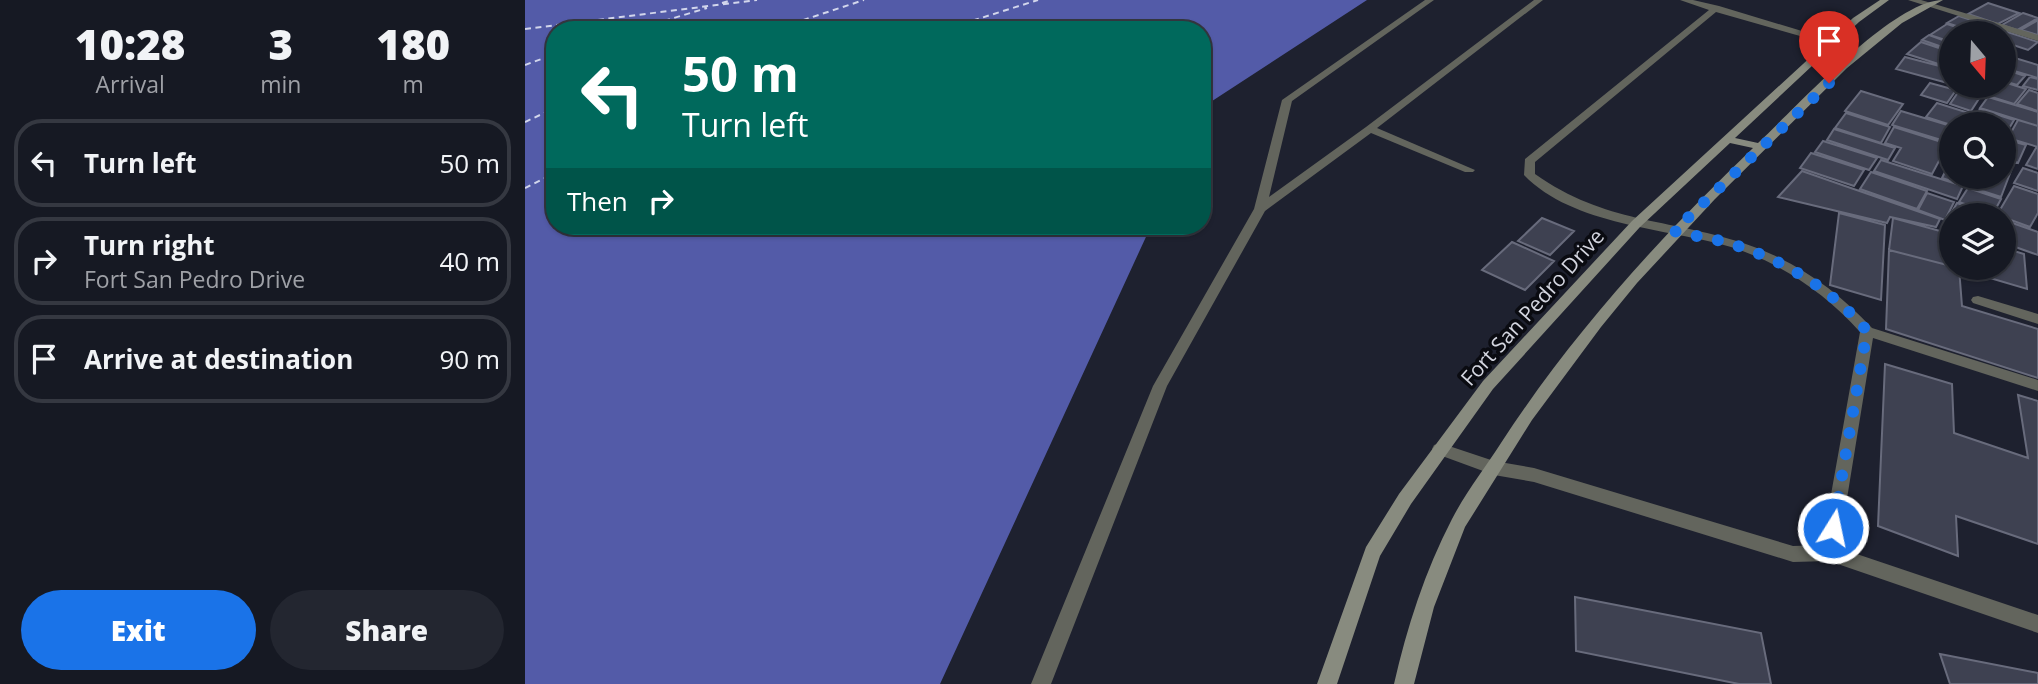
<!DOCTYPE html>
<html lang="en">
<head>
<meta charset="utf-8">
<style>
	body { margin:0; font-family:"Open Sans",sans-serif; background:#232630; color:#f1f3f6; height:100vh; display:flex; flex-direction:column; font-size:26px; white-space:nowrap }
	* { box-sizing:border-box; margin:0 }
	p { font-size:23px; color:#9ea0a6 }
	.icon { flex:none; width:38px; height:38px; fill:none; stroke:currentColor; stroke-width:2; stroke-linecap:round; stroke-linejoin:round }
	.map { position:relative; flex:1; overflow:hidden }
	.panel { display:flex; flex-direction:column; background:#161923; width:525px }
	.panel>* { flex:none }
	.hud { position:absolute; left:21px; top:21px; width:665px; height:214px; border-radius:28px; box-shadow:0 2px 5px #0004,0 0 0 2px #353841; background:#00695c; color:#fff; overflow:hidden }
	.needle { width:46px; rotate:161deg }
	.tools { position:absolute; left:1414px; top:21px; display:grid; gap:14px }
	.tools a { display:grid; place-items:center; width:77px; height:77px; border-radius:50%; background:#161923; box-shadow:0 2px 5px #0004,0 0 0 2px #353841; font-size:35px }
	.pin { position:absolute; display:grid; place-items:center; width:60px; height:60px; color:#fff; margin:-72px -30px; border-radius:50% 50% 50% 0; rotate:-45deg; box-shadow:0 0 7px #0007 }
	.pin .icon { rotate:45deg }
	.me { position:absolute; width:77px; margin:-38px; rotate:10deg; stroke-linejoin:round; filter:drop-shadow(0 0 5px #0008) }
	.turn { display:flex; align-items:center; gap:24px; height:147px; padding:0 21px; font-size:32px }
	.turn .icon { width:91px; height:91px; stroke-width:2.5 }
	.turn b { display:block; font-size:49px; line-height:60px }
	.then { display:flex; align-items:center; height:66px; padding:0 21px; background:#0003; gap:14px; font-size:26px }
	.eta { display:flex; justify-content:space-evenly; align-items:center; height:119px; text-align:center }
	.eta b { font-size:42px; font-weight:800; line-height:49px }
	.cta { display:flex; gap:14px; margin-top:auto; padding:14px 21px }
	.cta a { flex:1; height:80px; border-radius:42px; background:#1a73e8; color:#fff; font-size:28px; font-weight:800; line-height:80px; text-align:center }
	.cta a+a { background:#232630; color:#f1f3f6 }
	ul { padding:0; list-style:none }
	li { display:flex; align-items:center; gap:21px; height:88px; margin:0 14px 10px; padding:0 7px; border:4px solid #353841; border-radius:28px }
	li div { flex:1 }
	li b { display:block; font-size:26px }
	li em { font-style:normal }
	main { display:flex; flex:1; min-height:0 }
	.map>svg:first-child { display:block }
	.water { fill:#535ba8 }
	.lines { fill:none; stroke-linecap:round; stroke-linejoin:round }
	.ferry { stroke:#d2d6ec; stroke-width:2; stroke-dasharray:6 4.5; stroke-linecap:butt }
	.building { fill:#3e4151; stroke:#686b7c; stroke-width:2 }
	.service { fill:#63655d; fill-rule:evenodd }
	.minor { fill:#63655d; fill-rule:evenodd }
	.secondary { fill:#888b7f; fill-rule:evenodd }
	.route { stroke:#1a73e8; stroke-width:12; stroke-dasharray:0 21.6 }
	.labels { text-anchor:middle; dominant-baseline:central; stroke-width:7; stroke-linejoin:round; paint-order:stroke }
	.street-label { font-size:21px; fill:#d3d5df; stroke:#0a0b11 }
</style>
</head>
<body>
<main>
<section class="panel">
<div class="eta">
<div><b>10:28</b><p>Arrival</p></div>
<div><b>3</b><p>min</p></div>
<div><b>180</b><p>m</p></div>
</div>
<ul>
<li><svg class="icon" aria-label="left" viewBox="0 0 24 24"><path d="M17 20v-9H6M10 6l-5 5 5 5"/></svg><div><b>Turn left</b></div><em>50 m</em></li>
<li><svg class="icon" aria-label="right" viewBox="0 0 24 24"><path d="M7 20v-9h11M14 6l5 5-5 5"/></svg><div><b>Turn right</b><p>Fort San Pedro Drive</p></div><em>40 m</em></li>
<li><svg class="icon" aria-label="arrive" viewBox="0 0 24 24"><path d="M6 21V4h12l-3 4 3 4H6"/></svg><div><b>Arrive at destination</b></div><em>90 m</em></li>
</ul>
<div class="cta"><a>Exit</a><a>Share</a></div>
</section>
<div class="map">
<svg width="1513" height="684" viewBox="0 0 1513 684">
	<rect width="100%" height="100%" fill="#1e212f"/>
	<!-- water -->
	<path class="water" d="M0,0h842l-161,105 -4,9v-84h-647v196h596l-211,458h-415z"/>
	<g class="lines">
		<!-- ferry -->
		<path class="ferry" d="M197,3l10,-3
			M0,29l232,-29
			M109,30l73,-22
			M248,30l91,-30
			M418,30l95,-30
			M0,65l30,-11
			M0,122l30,-14
			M0,188l30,-15"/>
	</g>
	<!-- building -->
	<path class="building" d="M1463,3l31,10 -21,11 -30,-10z
		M1498,13l15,5 -21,12 -15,-5z
		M1434,16l79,26 -10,8 -24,-8v-9h-26l-31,-10z
		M1513,20v15l-17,-5z
		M1422,24l28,9h-24v9l-21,-7z
		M1404,35l22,8v7l-29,-10z
		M1396,42l30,10v16l-44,-14z
		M1480,55l33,10v13l-34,-10z
		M1380,57l46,12v15l-55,-15z
		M1479,69l21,7 -8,9 -13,-4z
		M1505,77l8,2v11l-15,-4z
		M1479,82l22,7 -12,15 -48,-15 3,-3h35z
		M1405,83l26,7 -9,13 -26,-8z
		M1504,90l9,3v18l-21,-7z
		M1336,91l42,13 -15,21 -43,-14z
		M1434,91l21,6 -9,14 -21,-7z
		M1463,97l50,15v14l-58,-18z
		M1412,103l35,11 -7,10 -14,1 -25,-8z
		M1455,109l34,11 -10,17v-13h-34z
		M1376,111l50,15v17l-59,-18z
		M1321,113l44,14 -9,16 -46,-15z
		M1493,120l20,6v21l-30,-9z
		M1369,127l54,17 -16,30 -39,-13 8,-13 -16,-5z
		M1309,129l61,19 -7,12 -61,-20z
		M1479,139l22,6 -8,18 -14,-5z
		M1298,141l54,17 -8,12 -54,-18z
		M1511,148h2v21l-12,-4z
		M1286,153l53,17 -10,16 -54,-18z
		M1356,160l82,26 -6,13 -83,-28z
		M1426,160v17h53v-17l10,3 -13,34 -59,-19z
		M1498,168l15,5v18l-24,-8z
		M1277,171l138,48 -4,8 -46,-10 -3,6 -109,-26z
		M1346,172l56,19 -10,18 -57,-20z
		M1489,186l24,8v19l-8,14 -33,-12z
		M1443,188l33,11 -8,15 -34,-12z
		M1402,193l27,9 -9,18 -27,-10z
		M1432,203l34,12h-40v9l-5,-2z
		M1314,213l46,12 -4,75 -51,-15z
		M1017,218l32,13 -24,24 -32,-14z
		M1368,218l58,16v32l-62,-16z
		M1479,220l34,12v23l-34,-12z
		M987,242l42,19 -29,29 -43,-20z
		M1479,248l20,6 3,35 -71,-21h48z
		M1364,250l70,18 3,38 76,23v49l-152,-49z
		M1360,364l67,20 2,49 74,25 -10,-63 20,6v143l-82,-28 2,40 -80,-30z
		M1050,597l186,36 10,51h-32l-163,-33z
		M1415,654l98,19v11h-88z"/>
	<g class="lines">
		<!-- service -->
		<path class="service" d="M900,0h9l-142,101 -23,96 97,-70 168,-127h9l-166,128 98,42 -2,2h-8l-94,-39 -106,78 -98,175 -116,298h-20l122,-298 101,-177 28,-109z
			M1155,0h13l26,6 149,45 -8,2 -144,-41 -181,150v12c71,50 132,44 208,69 51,17 93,46 129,85l166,52v11l-165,-53 -34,210 199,67v18l-209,-72 -36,1 -259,-80 -40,-7 -60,-22 -2,-4 2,-4 6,-2 54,18 40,7 259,78 29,-1 38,-213c-35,-39 -79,-69 -129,-85 -64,-19 -158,-21 -207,-72l1,-16 184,-149z
			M1453,296l60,18v10l-65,-21 -2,-3 2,-3z"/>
		<!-- minor -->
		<path class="minor" d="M1383,0h13l117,35v6z"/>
		<!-- secondary -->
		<path class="secondary" d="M1355,0h9l-30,22 -124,116 23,5c38,-35 135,-143 185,-143l-41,23 -55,45 -132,131 -78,84 -36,44 -69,93 -67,107 -31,80 -20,77h-20c13,-57 31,-113 58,-165 14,-27 33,-51 49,-76 71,-109 158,-205 252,-295l-23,-5 -90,84 -147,162 -82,115 -31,52 -43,128h-20l49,-137 33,-53 84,-113 149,-160 221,-203z"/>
	</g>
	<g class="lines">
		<!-- route -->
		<path class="route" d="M1304,83l-155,148c14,5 29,5 43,9 57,14 112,46 150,91l-34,197"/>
	</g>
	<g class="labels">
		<!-- street labels -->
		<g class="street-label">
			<text transform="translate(1007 307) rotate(-48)">Fort San Pedro Drive</text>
		</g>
	</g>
</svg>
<div class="tools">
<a><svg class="needle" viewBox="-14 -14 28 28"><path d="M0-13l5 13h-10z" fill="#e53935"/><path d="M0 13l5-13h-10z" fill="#9ea0a6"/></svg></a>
<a><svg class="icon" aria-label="search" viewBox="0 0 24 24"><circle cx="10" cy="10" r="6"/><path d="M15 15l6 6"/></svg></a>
<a><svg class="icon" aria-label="layers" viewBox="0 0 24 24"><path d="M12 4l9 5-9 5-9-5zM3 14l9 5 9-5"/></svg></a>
</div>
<div class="pin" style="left:1304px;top:83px;background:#d93025"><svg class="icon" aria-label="arrive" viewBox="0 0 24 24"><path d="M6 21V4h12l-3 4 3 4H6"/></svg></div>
<svg class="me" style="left:1308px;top:528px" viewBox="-20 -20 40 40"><circle r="17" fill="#1a73e8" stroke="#fff" stroke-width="3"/><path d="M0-11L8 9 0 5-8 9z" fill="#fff"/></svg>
<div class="hud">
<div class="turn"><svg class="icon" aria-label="left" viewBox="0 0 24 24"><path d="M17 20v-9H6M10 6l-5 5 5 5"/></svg><div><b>50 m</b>Turn left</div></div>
<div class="then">Then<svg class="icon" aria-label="right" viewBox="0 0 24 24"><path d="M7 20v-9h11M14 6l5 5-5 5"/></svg></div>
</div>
</div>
</main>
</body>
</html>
